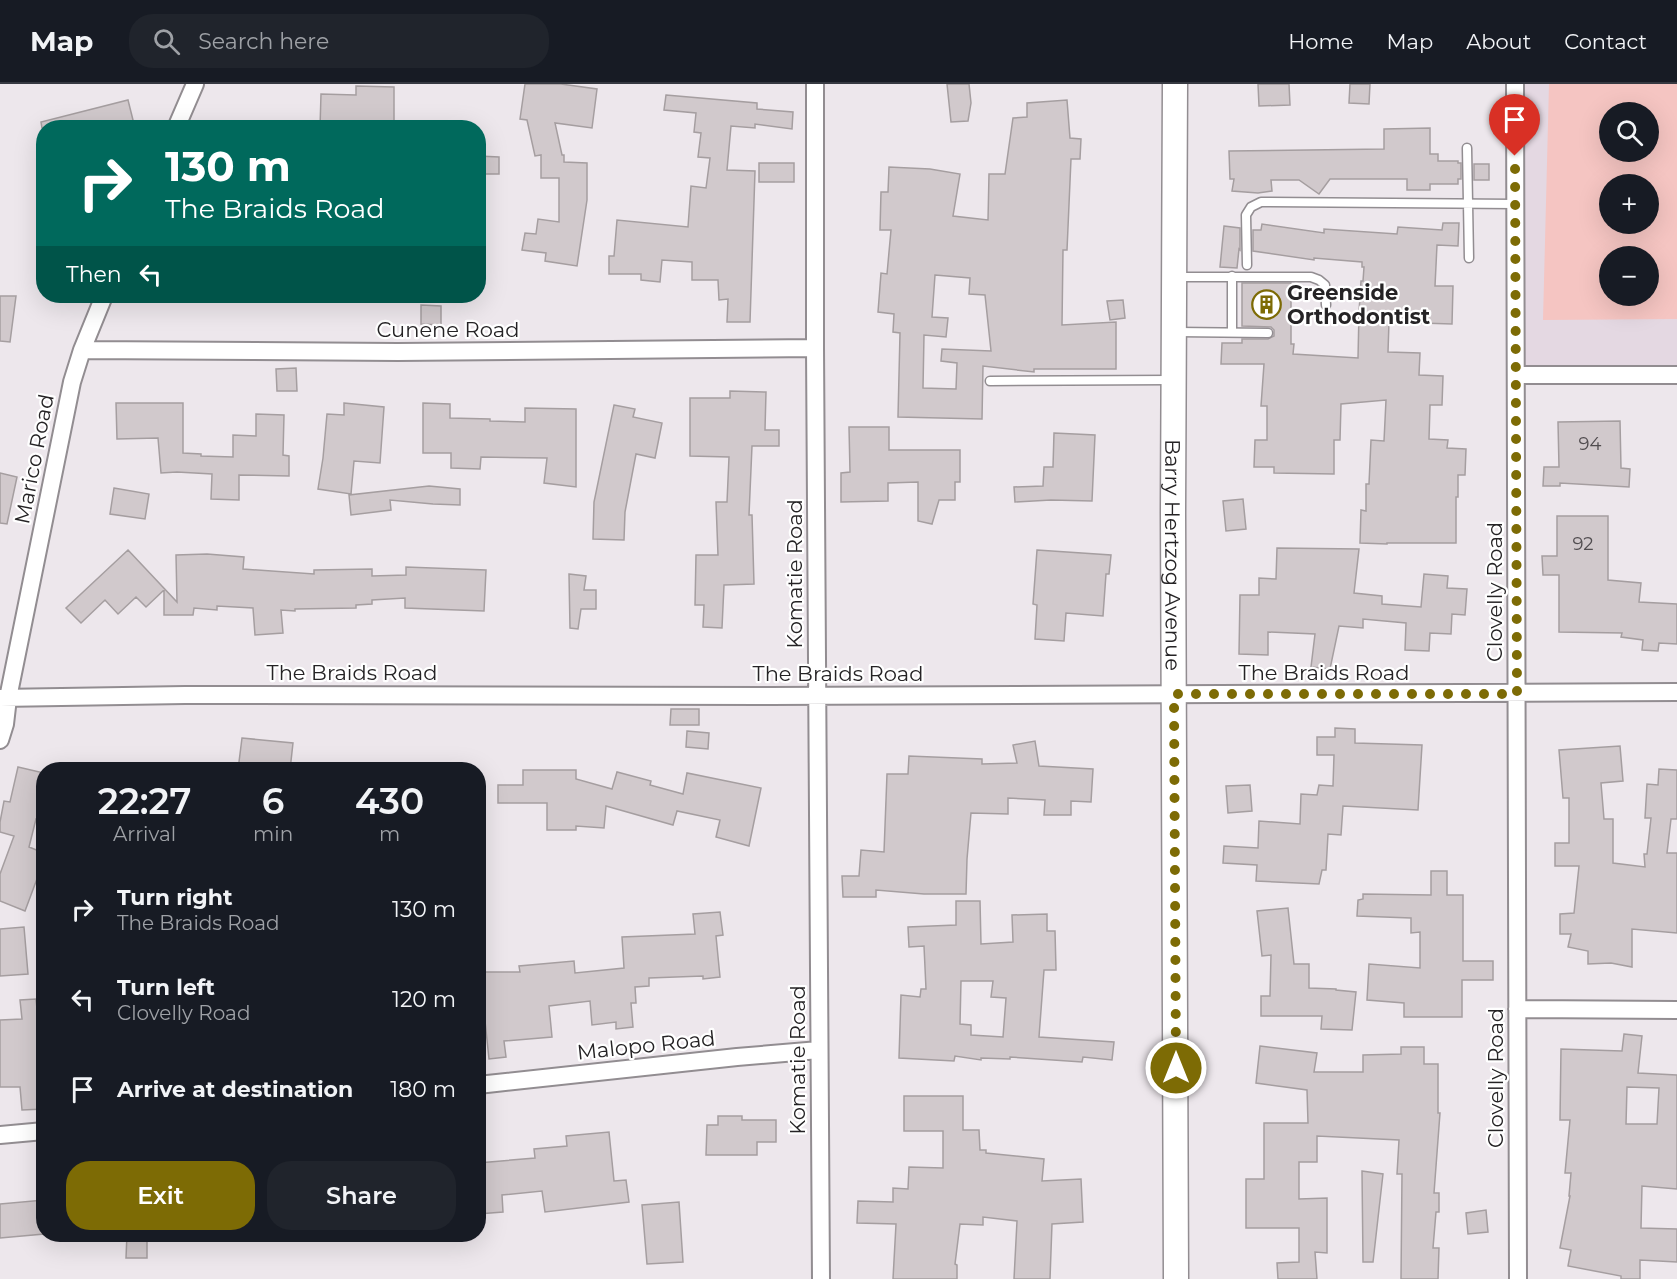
<!DOCTYPE html>
<html lang="en">
<head>
<meta charset="utf-8">
<style>
	body { margin:0; font-family:Montserrat,sans-serif; background:#20242c; color:#f1f3f6; height:100vh; display:flex; flex-direction:column; font-size:22px; white-space:nowrap }
	* { box-sizing:border-box; margin:0 }
	p { font-size:20px; color:#9ea1a6 }
	.icon { flex:none; width:33px; height:33px; fill:none; stroke:currentColor; stroke-width:2; stroke-linecap:round; stroke-linejoin:round }
	.map { position:relative; flex:1; overflow:hidden }
	.drawer { position:absolute; left:36px; top:678px; width:450px; height:480px; display:flex; flex-direction:column; background:#171b24; border-radius:24px; box-shadow:0 6px 24px #0002 }
	.drawer>* { flex:none }
	.banner { position:absolute; left:36px; top:36px; width:450px; height:183px; border-radius:24px; box-shadow:0 6px 24px #0002; background:#00695c; color:#fff; overflow:hidden }
	.controls { position:absolute; left:1599px; top:18px; display:grid; gap:12px }
	.controls a { display:grid; place-items:center; width:60px; height:60px; border-radius:50%; background:#171b24; box-shadow:0 6px 24px #0002; font-size:30px }
	.pin { position:absolute; display:grid; place-items:center; width:51px; height:51px; color:#fff; margin:-62px -26px; border-radius:50% 50% 50% 0; rotate:-45deg; box-shadow:0 0 6px #0007 }
	.pin .icon { rotate:45deg }
	.me { position:absolute; width:66px; margin:-33px; rotate:0deg; stroke-linejoin:round; filter:drop-shadow(0 0 4px #0008) }
	.turn { display:flex; align-items:center; gap:21px; height:126px; padding:0 30px; font-size:27px }
	.turn .icon { width:78px; height:78px; stroke-width:2.5 }
	.turn b { display:block; font-size:42px; line-height:51px }
	.then { display:flex; align-items:center; height:57px; padding:0 30px; background:#0003; gap:12px; font-size:22px }
	.eta { display:flex; justify-content:space-evenly; align-items:center; height:102px; text-align:center }
	.eta b { font-size:36px; font-weight:600; line-height:42px }
	.action { display:flex; gap:12px; margin-top:auto; padding:12px 30px }
	.action a { flex:1; height:69px; border-radius:24px; background:#7d6b05; color:#fff; font-size:24px; font-weight:600; line-height:69px; text-align:center }
	.action a+a { background:#20242c; color:#f1f3f6 }
	ul { padding:0; list-style:none }
	li { display:flex; align-items:center; gap:18px; height:90px; padding:0 30px }
	li div { flex:1 }
	li b { display:block; font-size:22px }
	li em { font-style:normal }
	header { display:flex; align-items:center; gap:36px; box-sizing:border-box; height:84px; padding:0 30px; background:#171b24; border-bottom:2px solid #363941 }
	header strong { font-size:28px }
	nav { display:flex; gap:33px; margin-inline-start:auto; font-size:21px }
	.search { width:420px; height:54px; background:#20242c; display:flex; align-items:center; gap:15px; box-sizing:border-box; padding:0 21px; border-radius:24px; color:#9ea1a6; font-size:22px }
	.map>svg:first-child { display:block }
	.built { fill:#e4d8e2; fill-rule:evenodd }
	.green { fill:#f5c5c2; fill-rule:evenodd }
	.building { fill:#d1c9cc; stroke:#a59ea0; stroke-width:1.5; fill-rule:evenodd }
	.lines { fill:none; stroke-linecap:round; stroke-linejoin:round }
	.service-casing { stroke:#928d91; stroke-width:11 }
	.minor-casing { stroke:#928d91; stroke-width:20 }
	.secondary-casing { stroke:#928d91; stroke-width:27 }
	.service { stroke:#fff; stroke-width:8 }
	.minor { stroke:#fff; stroke-width:16 }
	.secondary { stroke:#fff; stroke-width:24 }
	.route { stroke:#7d6b05; stroke-width:10; stroke-dasharray:0 18 }
	.labels { text-anchor:middle; dominant-baseline:central; stroke-width:4.5; stroke-linejoin:round; paint-order:stroke }
	.number-label { font-size:18px; fill:#504c4f }
	.poi-label { font-size:21px; font-weight:bold; fill:#252325; stroke:#fff; text-anchor:start }
	.street-label { font-size:21px; fill:#252325; stroke:#fff }
</style>
</head>
<body>
<header>
<strong>Map</strong>
<div class="search"><svg class="icon" aria-label="search" viewBox="0 0 24 24"><circle cx="10" cy="10" r="6"/><path d="M15 15l6 6"/></svg>Search here</div>
<nav><a>Home</a><a>Map</a><a>About</a><a>Contact</a></nav>
</header>
<div class="map">
<svg width="1677" height="1195" viewBox="0 0 1677 1195">
	<rect width="100%" height="100%" fill="#ede7ec"/>
	<!-- built -->
	<path class="built" d="M1515,0h162v291h-161zM1610,28h38v40h-38zM1610,100h38v40h-38zM1610,172h38v40h-38z"/>
	<!-- green -->
	<path class="green" d="M1549,0h128v235l-134,1zM1610,28h38v40h-38zM1610,100h38v40h-38zM1610,172h38v40h-38z"/>
	<!-- building -->
	<path class="building" d="M525,0h36l36,5 -5,39 -37,-5 7,32h2v7l23,1v37l-10,66 -32,-5 1,-8 -24,-3 3,-17 11,1 2,-15 21,3v-44h-18v-23l-6,1 -8,-36 -7,-1z
		M947,0h22l2,19 -3,18 -17,1z
		M1258,0h31l1,21 -31,1z
		M1350,0h20l-1,20 -20,-1z
		M356,2l38,1v41h-74l1,-34 35,1z
		M666,11l91,8v6l36,3 -1,17 -37,-5v4l-24,-2 -4,44 28,1 -5,151h-23l1,-23 -9,1 -1,-20h-26v-18l-30,-2 -2,22 -19,-2v-6h-32v-18h5l3,-36 71,7 3,-41 15,2 4,-30 -12,-1 3,-24 -7,-1 2,-19 -32,-3z
		M128,16l7,28h-93l-1,-6z
		M1067,16l3,38 11,1 -1,20h-9l-4,91h-4l-1,75 54,-3v47h-82v3l-51,-6 -1,53 -84,-2 2,-84 -7,-1 1,-18 -16,-2 3,-39 6,1 4,-44h-11l1,-38h7l1,-25 41,2 30,5 -7,42 35,4 1,-46h16l8,-56 14,-1v-14zM935,191l35,3 -1,16 16,1 6,56 -49,-2 -1,12 16,2 -1,26 -33,-1 1,-53 22,2 2,-19 -16,-1z
		M1430,44v26h8v7h20v2h3v16h-3v5h-28v6h-23v-11h-77l-11,15 -20,-14h-28l1,11 -14,2 -26,-2 2,-12h-4l-1,-28 155,-2v-20z
		M478,72l21,1v17h-21z
		M759,79h35v19h-35z
		M1474,80h15v16h-15z
		M1443,139h16l-1,23 -21,-1 -2,41h18l-1,38 -63,-2 -1,30 32,1 -1,22 24,1 -1,29h-12l-1,34 19,1 -1,8 19,1 -1,26h-7v22h-2v46h-69v1l-27,-1 1,-33 5,1v-27h3l2,-44 13,1 2,-41 -45,4 -1,36h-6v34l-60,-1v-6h-20l1,-27h12v-34h-6l3,-42h-43l1,-21h20v-4h26l6,-3v-6l-3,-3 -29,-1v-43h49v61h3l-1,10 65,4 1,-46 2,-31h2l1,-14h-2v-5l-48,-4v2l-61,-9v-21h8l1,-6 62,9v-4l73,5 1,-7 44,3z
		M1224,142l16,2v22l-1,-1 -2,19 -17,-1z
		M0,212h16l-6,46 -10,-1z
		M1123,216l2,18 -15,2 -3,-19z
		M421,221l20,1v19l-20,-1z
		M296,284l1,23h-20l-1,-22z
		M730,307l36,1 -1,38h14v16h-27l-3,69h3l2,69 -30,1 -2,43 -19,-1 1,-22h-9l1,-50h22l-2,-53h11l2,-45 -39,-1v-58h40z
		M116,319h67v50l18,1v2l32,1v-22l23,1v-22l28,1 -1,40 6,1v20l-50,-1v25l-28,-1 1,-25 -35,-2 -16,1 -3,-35 -41,1z
		M344,319l40,4 -4,56 -26,-2 -3,33 -33,-5 5,-31 4,-44 17,1z
		M423,319l27,1v14l40,1v2l35,1v-14l51,1v78l-32,-4 3,-25 -66,-1 -1,12 -29,-1v-15h-28z
		M614,321l21,4 -2,8 29,6 -7,35 -19,-4 -11,58 -1,28 -31,-1 1,-37z
		M1620,337l1,47 9,1 -1,18 -69,-4v3h-17l1,-19h15l-1,-45z
		M849,343h40v23h71v32h-5v18h-16l-7,24 -14,-3v-39l-30,1v18l-47,1v-29l9,-1z
		M1054,349l41,2 -3,66 -41,-1 -36,2 -1,-15 29,-1 1,-19h9z
		M0,389l17,4 -10,47 -7,-1z
		M429,402l31,3v16l-27,-1 -43,-4 1,10 -40,5 -2,-20z
		M114,404l35,6 -4,25 -35,-5z
		M1243,415l3,30 -20,2 -3,-30z
		M1557,432h51v64l33,3 -2,19 38,2v40l-18,-1 -1,8 -16,-1 1,-10 -22,-3 1,-4 -63,-1v-57h-16l-1,-19h15z
		M1277,464l82,1 -5,44 28,3v8l39,3 3,-33 24,2 -1,12 20,1 -2,26 -13,-1 -1,20 -21,-1 -1,18 -24,-1 1,-27 -43,-4v9l-24,-2 -9,43 -19,-2 4,-33 -47,-2v23l-29,-1 1,-59h19v-17l17,1z
		M128,466l49,52 -1,-47 31,-1 37,3 -1,12 71,5v-4l58,-1v7l34,-1v-8l80,3 -2,41 -79,-3v-10l-33,2v4l-16,1v3l-61,1v2l-14,-1 2,23 -28,2 -2,-27 -36,-2v4l-23,-2 -1,7h-29v-25l-18,17 -10,-10 -18,17 -13,-14 -24,23 -15,-15z
		M1037,466l74,5 -2,19h-3l-3,42 -37,-3 -2,28 -29,-2 2,-34 -4,-1z
		M569,490l17,2 -2,14h12v19h-15l-3,20 -8,-1z
		M671,625h28v16h-29z
		M1335,644l20,1v14l67,2 -4,65 -75,-4 -2,29 -13,-1 -2,36h-4l-3,14 -63,-3 1,-16 -34,-2 1,-17 34,2 1,-27 41,3 1,-30 16,1 2,-10 14,1 1,-31h-17v-18h18z
		M687,647l22,2 -1,16 -22,-2z
		M242,654l51,5 -3,27h-52z
		M1035,657l4,25 54,3 -2,33 -20,-1v14h-27l1,-15 -37,-2v16l-37,-1 -4,46 -1,35h-42l-48,-4v7h-33l-1,-21h17l2,-26 23,2 3,-78h21l1,-18 73,3v5l35,-1 -4,-18z
		M1620,662l3,35 -22,2 3,36h9v44l32,4 -1,-13h3l4,-36h-6l2,-34 11,1 1,-16 18,1v49h-6l-4,34h10v80l-45,-4v38l-21,-4 -23,1v-13l-20,-4 3,-13h-11v-20l14,-1 5,-47h-24v-23h14v-45h-6l-4,-48z
		M18,683l26,6v48l-8,-2 -7,28 15,6v7l-19,51 -25,-10v-27l14,-38 -14,-4v-10l4,-21 6,1z
		M523,686h53v9l36,10 5,-17 34,9 -1,4 33,9 4,-21 74,15 -12,58 -33,-9 4,-17 -43,-9 -4,14 -67,-19 -2,22 -28,-2v4h-29v-27h-49v-18h25z
		M1250,701l2,26 -24,2 -2,-27z
		M1431,787h16v24h16v66h30v19h-31v37h-58v-14l-37,-3 2,-36 51,4v-36l-9,1v-15l-54,-2 1,-16 5,-1v-5l68,1z
		M956,817h24l1,43 32,-2 -1,-27 35,-1v17h8l1,39h-12l-5,67 75,5 -2,18 -29,-3 -1,5 -72,-5v2l-29,-1v2l-26,-4 -1,5 -55,-3 2,-63 19,2 1,-8h5l-2,-43 -15,1 -1,-20 48,-2zM961,897h32l-2,16 15,1 -3,39 -32,-2v-10l-11,-1z
		M1288,824l6,56h15v24l27,1v1l20,2 -4,38 -31,-1 1,-13h-61v-20h9l1,-41 -9,1 -5,-45z
		M720,828l3,23 -7,1 4,41 -17,2v-3l-54,2v8l-14,1 1,16h-5l2,24 -17,2v-7l-24,3 -2,-24 -41,5 3,31 -48,4 2,16 -17,2 -4,-38h-5l-2,-49h42l-1,-6 55,-5 1,12 49,-5 -2,-31 73,-3 -2,-20z
		M24,843l4,47 -28,2v-47z
		M36,915l2,20h3l3,90 -22,1 -2,-23h-20v-67l22,-1 -2,-19z
		M1624,950l18,2 -4,37 39,2v114l-35,-3 -1,42 36,1v33l-37,-2v19h-19v-3l-53,-10 3,-16 -11,-2 10,-52h-1l2,-23h-6l5,-53h-10l1,-71 61,2zM1627,1003l32,1 -2,36h-31z
		M1260,962l57,7 -3,19h49v-17l38,-1v-7h23v17h14v49h2l-6,80h5v19h-3l-3,36h6l-1,31h-37l1,-105h-5l2,-34 -82,-4v26h-18v37l28,-1v55l-12,-1 2,27h-39l-1,-16 22,-1v-34h-53v-49h18v-56h44l-1,-33 -51,-7z
		M904,1012h59v34h16l1,20h6v3l58,6 -2,22 39,-2 2,43 -31,2 -2,55h-36l3,-58 -34,-4v8l-23,-1 -5,40 2,1v14h-64l3,-55 -39,-1 1,-22 35,1v-14l15,1 1,-22 34,1v-37h-39z
		M718,1032h24v4h34v22h-19v13h-51l1,-30h11z
		M609,1048l5,49 12,-1 3,22 -84,10 -3,-21 -40,4 1,17 -25,2v-51l57,-5 -1,-9 33,-3 -1,-10z
		M1362,1087l21,3 -10,88h-10z
		M44,1116v34l-44,4v-34z
		M679,1118l4,60 -36,2 -5,-59z
		M1486,1126l2,22 -20,2 -2,-21z
		M127,1150h20v24h-21z"/>
	<g class="lines">
		<defs>
			<path id="service" d="M1467,64l2,110
				M1247,181l-1,-50 5,-8 10,-5 254,2
				M1177,193h134l8,3 6,5 1,20
				M1177,248l91,1
				M1232,248v-56
				M990,297l182,-1"/>
			<path id="minor" d="M815,0v264l6,931
				M1515,0l3,1195
				M176,44l19,-44
				M82,266l316,2 417,-4
				M1516,291h161
				M0,614l185,-3 584,1 908,-4
				M0,656l5,-16 3,-26 64,-316 10,-32 22,-54
				M1517,925l160,1
				M478,1001l259,-28 82,-7
				M0,1051l44,-4"/>
			<g id="secondary">
				<path id="s1" d="M1175,0l-2,429 3,766"/>
			</g>
		</defs>
		<!-- service casing -->
		<use href="#service" class="service-casing"/>
		<!-- minor casing -->
		<use href="#minor" class="minor-casing"/>
		<!-- secondary casing -->
		<use href="#secondary" class="secondary-casing"/>
		<!-- service -->
		<use href="#service" class="service"/>
		<!-- minor -->
		<use href="#minor" class="minor"/>
		<!-- secondary -->
		<use href="#secondary" class="secondary"/>
	</g>
	<g class="lines">
		<!-- route -->
		<path class="route" d="M1176,984l-2,-374h343l-2,-538"/>
	</g>
	<!-- icons -->
	<defs>
		<symbol id="building-ring" viewBox="-11 -11 22 22"><circle r="9.5" fill="#fff" stroke="#7d6b05" stroke-width="1.5"/><path d="M-4-6H4V6H1V3H-1V6H-4ZM-2.5-4.3h1.7v1.8h-1.7ZM.8-4.3h1.7v1.8H.8ZM-2.5-1h1.7V.8h-1.7ZM.8-1h1.7V.8H.8Z" fill="#7d6b05"/></symbol>
	</defs>
	<g fill-rule="evenodd">
		<use href="#building-ring" x="1250" y="204" width="33" height="33"/>
	</g>
	<g class="labels">
		<!-- number labels -->
		<g class="number-label">
			<text x="1590" y="360">94</text>
			<text x="1583" y="460">92</text>
		</g>
		<!-- poi labels -->
		<g class="poi-label">
			<text x="1287" y="208">Greenside<tspan x="1287" dy="24">Orthodontist</tspan></text>
		</g>
		<!-- street labels -->
		<g class="street-label">
			<text x="448" y="245">Cunene Road</text>
			<text transform="translate(34 375) rotate(-79)">Marico Road</text>
			<text stroke="none"><textPath href="#s1" startOffset="471">Barry Hertzog Avenue</textPath></text>
			<text transform="translate(794 490) rotate(-90)">Komatie Road</text>
			<text transform="translate(1494 508) rotate(-90)">Clovelly Road</text>
			<text x="352" y="588">The Braids Road</text>
			<text x="1324" y="588">The Braids Road</text>
			<text x="838" y="589">The Braids Road</text>
			<text transform="translate(646 961) rotate(-6)">Malopo Road</text>
			<text transform="translate(797 976) rotate(-90)">Komatie Road</text>
			<text transform="translate(1495 994) rotate(-90)">Clovelly Road</text>
		</g>
	</g>
</svg>
<div class="controls">
<a><svg class="icon" aria-label="search" viewBox="0 0 24 24"><circle cx="10" cy="10" r="6"/><path d="M15 15l6 6"/></svg></a>
<a>+</a>
<a>−</a>
</div>
<div class="pin" style="left:1515px;top:72px;background:#d93025"><svg class="icon" aria-label="arrive" viewBox="0 0 24 24"><path d="M6 21V4h12l-3 4 3 4H6"/></svg></div>
<svg class="me" style="left:1176px;top:984px" viewBox="-20 -20 40 40"><circle r="17" fill="#7d6b05" stroke="#fff" stroke-width="3"/><path d="M0-11L8 9 0 5-8 9z" fill="#fff"/></svg>
<div class="banner">
<div class="turn"><svg class="icon" aria-label="right" viewBox="0 0 24 24"><path d="M7 20v-9h11M14 6l5 5-5 5"/></svg><div><b>130 m</b>The Braids Road</div></div>
<div class="then">Then<svg class="icon" aria-label="left" viewBox="0 0 24 24"><path d="M17 20v-9H6M10 6l-5 5 5 5"/></svg></div>
</div>
<section class="drawer">
<div class="eta">
<div><b>22:27</b><p>Arrival</p></div>
<div><b>6</b><p>min</p></div>
<div><b>430</b><p>m</p></div>
</div>
<ul>
<li><svg class="icon" aria-label="right" viewBox="0 0 24 24"><path d="M7 20v-9h11M14 6l5 5-5 5"/></svg><div><b>Turn right</b><p>The Braids Road</p></div><em>130 m</em></li>
<li><svg class="icon" aria-label="left" viewBox="0 0 24 24"><path d="M17 20v-9H6M10 6l-5 5 5 5"/></svg><div><b>Turn left</b><p>Clovelly Road</p></div><em>120 m</em></li>
<li><svg class="icon" aria-label="arrive" viewBox="0 0 24 24"><path d="M6 21V4h12l-3 4 3 4H6"/></svg><div><b>Arrive at destination</b></div><em>180 m</em></li>
</ul>
<div class="action"><a>Exit</a><a>Share</a></div>
</section>
</div>
</body>
</html>
